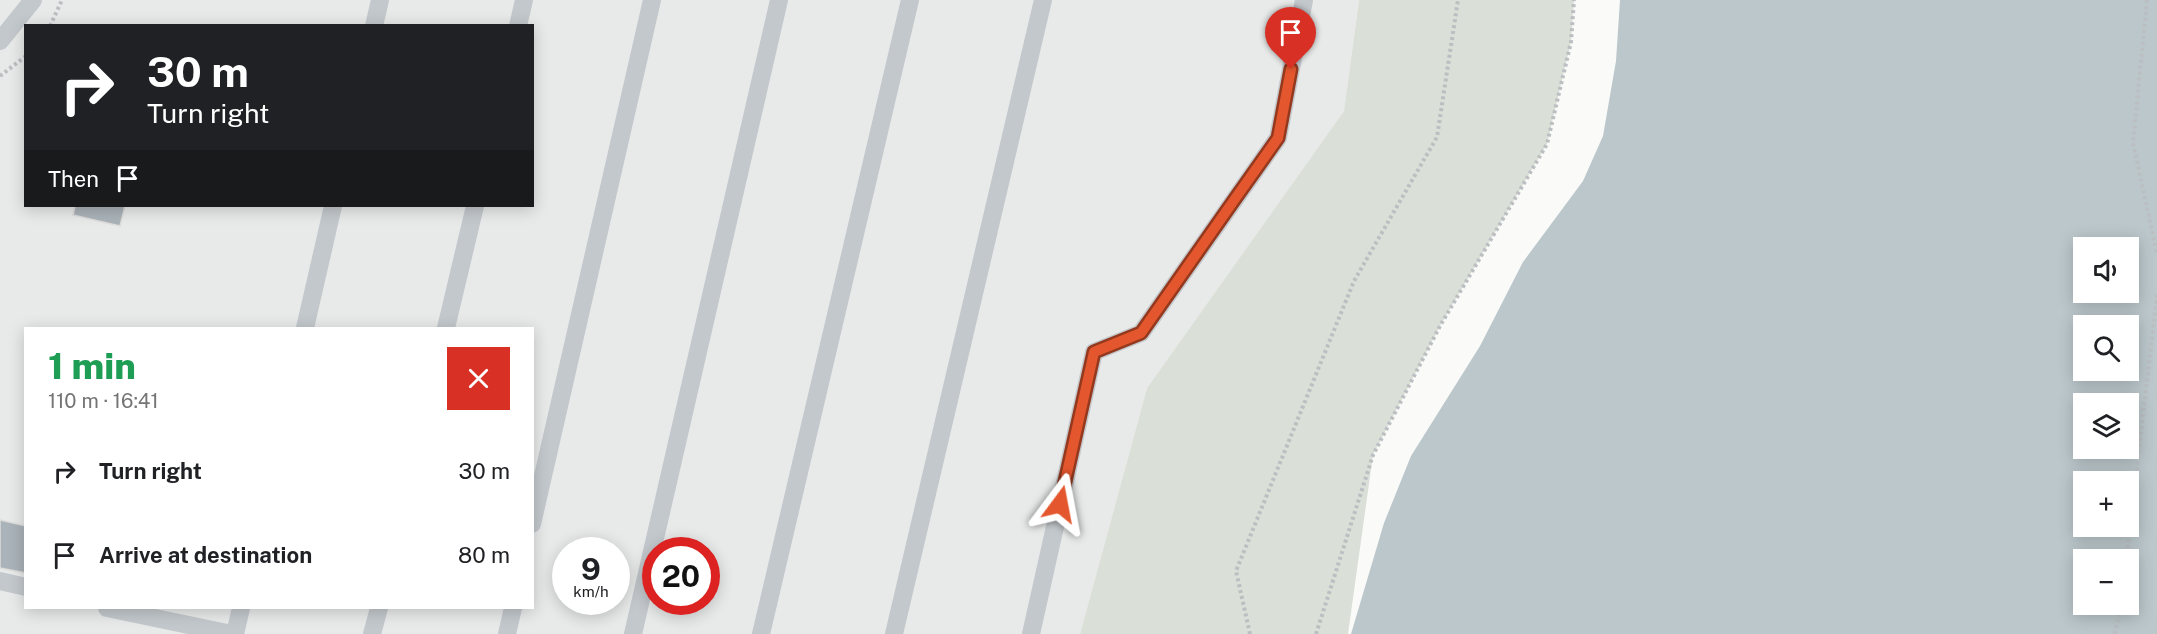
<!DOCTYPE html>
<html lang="en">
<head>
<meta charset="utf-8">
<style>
	body { margin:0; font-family:"Public Sans",sans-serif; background:#f6f6f6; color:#202124; height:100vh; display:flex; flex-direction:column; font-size:22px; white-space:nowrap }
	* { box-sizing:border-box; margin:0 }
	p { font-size:20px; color:#757577 }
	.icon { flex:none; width:33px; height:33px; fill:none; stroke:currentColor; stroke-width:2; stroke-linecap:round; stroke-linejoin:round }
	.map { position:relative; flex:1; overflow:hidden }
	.details { position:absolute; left:24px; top:327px; width:510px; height:282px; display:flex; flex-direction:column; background:#fff; border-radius:0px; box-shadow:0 3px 15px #0003 }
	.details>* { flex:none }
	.top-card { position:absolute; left:24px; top:24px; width:510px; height:183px; border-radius:0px; box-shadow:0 3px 15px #0003; background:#202124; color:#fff; overflow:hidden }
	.fabs { position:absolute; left:2073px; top:237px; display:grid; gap:12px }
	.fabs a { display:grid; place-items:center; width:66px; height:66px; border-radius:0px; background:#fff; box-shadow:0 3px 15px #0003; font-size:30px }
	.speed { position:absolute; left:552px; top:537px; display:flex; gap:12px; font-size:30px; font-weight:700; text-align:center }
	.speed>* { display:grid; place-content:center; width:78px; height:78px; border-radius:50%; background:#fff; box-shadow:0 3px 15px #0003; line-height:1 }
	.speed small { font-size:15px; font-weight:400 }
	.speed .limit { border:9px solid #d22; background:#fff; color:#111 }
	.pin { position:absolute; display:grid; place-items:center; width:51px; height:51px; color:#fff; margin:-62px -26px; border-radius:50% 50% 50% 0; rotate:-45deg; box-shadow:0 0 6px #0007 }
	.pin .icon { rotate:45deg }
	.me { position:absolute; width:66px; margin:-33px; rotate:13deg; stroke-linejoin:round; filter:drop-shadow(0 0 4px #0008) }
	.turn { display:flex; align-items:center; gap:21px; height:126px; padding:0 24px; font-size:27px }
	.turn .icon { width:78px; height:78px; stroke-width:2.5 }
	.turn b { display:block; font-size:42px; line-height:51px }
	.then { display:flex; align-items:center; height:57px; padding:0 24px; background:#0003; gap:12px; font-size:22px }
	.round { display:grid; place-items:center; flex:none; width:63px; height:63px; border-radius:0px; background:#f6f6f6 }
	.summary { display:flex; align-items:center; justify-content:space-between; height:102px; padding:0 24px }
	h1 { font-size:36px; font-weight:800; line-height:45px; color:#1e9e55 }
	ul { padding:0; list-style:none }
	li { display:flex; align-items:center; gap:18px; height:84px; padding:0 24px }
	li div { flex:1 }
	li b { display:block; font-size:22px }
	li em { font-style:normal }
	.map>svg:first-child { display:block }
	.built { fill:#e8e9e9; fill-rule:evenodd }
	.green { fill:#dadfd7 }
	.water { fill:#bbc7cb; fill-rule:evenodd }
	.building { fill:#aab3b9; stroke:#dcdcda; stroke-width:1.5 }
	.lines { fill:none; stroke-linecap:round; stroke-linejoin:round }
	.path { stroke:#bbbfc2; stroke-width:4; stroke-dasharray:3 3; stroke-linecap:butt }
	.service { stroke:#c3c8cc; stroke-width:18 }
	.route-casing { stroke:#94391e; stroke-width:15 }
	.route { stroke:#e4572e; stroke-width:10 }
</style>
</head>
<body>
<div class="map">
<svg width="2157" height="634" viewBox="0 0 2157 634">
	<rect width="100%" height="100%" fill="#fafaf8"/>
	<!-- built -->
	<path class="built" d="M0,0h1359l-15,111 -197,277 -67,246h-1080zM26,26h506v180h-506zM26,328h506v280h-506zM566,550h50v52h-50zM656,550h50v52h-50z"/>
	<!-- green -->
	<path class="green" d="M1359,0h215l-3,42 -24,102 -107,182 -67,129 -25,179h-268l67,-246 197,-277z"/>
	<!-- water -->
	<path class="water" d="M1620,0h537v634h-806l33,-111 27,-67 69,-110 43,-84 60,-81 20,-45 13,-75zM2084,248h44v44h-44zM2084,326h44v44h-44zM2084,404h44v44h-44zM2084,482h44v44h-44zM2084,560h44v44h-44z"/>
	<!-- building -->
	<path class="building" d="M75,206h50l-5,20 -47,-11z
		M0,520l26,6v47l-26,-5z"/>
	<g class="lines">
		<!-- path -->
		<path class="path" d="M2147,0l-14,143 24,111
			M50,26l12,-26
			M0,76l26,-20
			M2126,560l31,-265
			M1250,634l-14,-63 118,-290 83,-144 21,-137
			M1316,634l57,-179 67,-129 107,-182 24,-102 3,-42
			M2115,634l6,-30"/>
		<!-- service -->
		<path class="service" d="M374,26l6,-26
			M518,26l6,-26
			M0,41l33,-41
			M305,328l28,-122
			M446,328l29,-122
			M532,524l120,-524
			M0,581l26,6
			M107,608l125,26
			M235,634l6,-26
			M372,634l7,-26
			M507,634l6,-26
			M633,634l146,-634
			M761,634l149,-634
			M894,634l149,-634
			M1031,634l63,-282 47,-19 137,-195 26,-138"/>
	</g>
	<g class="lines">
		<defs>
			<path id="route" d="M1060,504l34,-152 47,-19 96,-137 41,-58 13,-69"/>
		</defs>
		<!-- route casing -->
		<use href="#route" class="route-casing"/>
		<!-- route -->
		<use href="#route" class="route"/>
	</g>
</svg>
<div class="fabs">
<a><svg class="icon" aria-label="sound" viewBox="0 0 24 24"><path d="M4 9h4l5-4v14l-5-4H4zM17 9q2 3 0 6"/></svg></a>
<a><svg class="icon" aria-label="search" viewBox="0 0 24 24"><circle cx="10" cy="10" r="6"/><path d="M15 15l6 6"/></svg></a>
<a><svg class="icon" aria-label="layers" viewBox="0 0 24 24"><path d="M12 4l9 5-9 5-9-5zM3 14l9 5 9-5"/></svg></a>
<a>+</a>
<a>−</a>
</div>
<div class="speed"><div>9<small>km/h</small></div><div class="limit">20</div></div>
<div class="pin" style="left:1291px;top:69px;background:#d93025"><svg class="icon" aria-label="arrive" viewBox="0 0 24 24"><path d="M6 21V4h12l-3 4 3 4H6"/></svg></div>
<svg class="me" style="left:1060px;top:504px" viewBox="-20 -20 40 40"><path d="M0-17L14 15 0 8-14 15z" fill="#e4572e" stroke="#fff" stroke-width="4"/></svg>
<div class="top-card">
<div class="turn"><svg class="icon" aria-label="right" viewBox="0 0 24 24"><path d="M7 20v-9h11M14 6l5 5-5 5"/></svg><div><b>30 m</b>Turn right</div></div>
<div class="then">Then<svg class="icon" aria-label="arrive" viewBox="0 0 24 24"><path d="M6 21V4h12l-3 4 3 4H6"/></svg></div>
</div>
<section class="details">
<div class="summary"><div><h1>1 min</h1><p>110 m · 16:41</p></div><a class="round" style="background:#d93025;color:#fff"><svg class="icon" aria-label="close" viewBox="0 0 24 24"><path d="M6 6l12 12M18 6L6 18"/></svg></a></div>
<ul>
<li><svg class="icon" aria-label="right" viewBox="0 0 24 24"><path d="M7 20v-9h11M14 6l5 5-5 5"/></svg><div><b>Turn right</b></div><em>30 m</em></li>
<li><svg class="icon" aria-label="arrive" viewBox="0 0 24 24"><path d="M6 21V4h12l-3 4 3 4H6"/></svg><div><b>Arrive at destination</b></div><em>80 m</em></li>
</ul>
</section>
</div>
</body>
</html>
